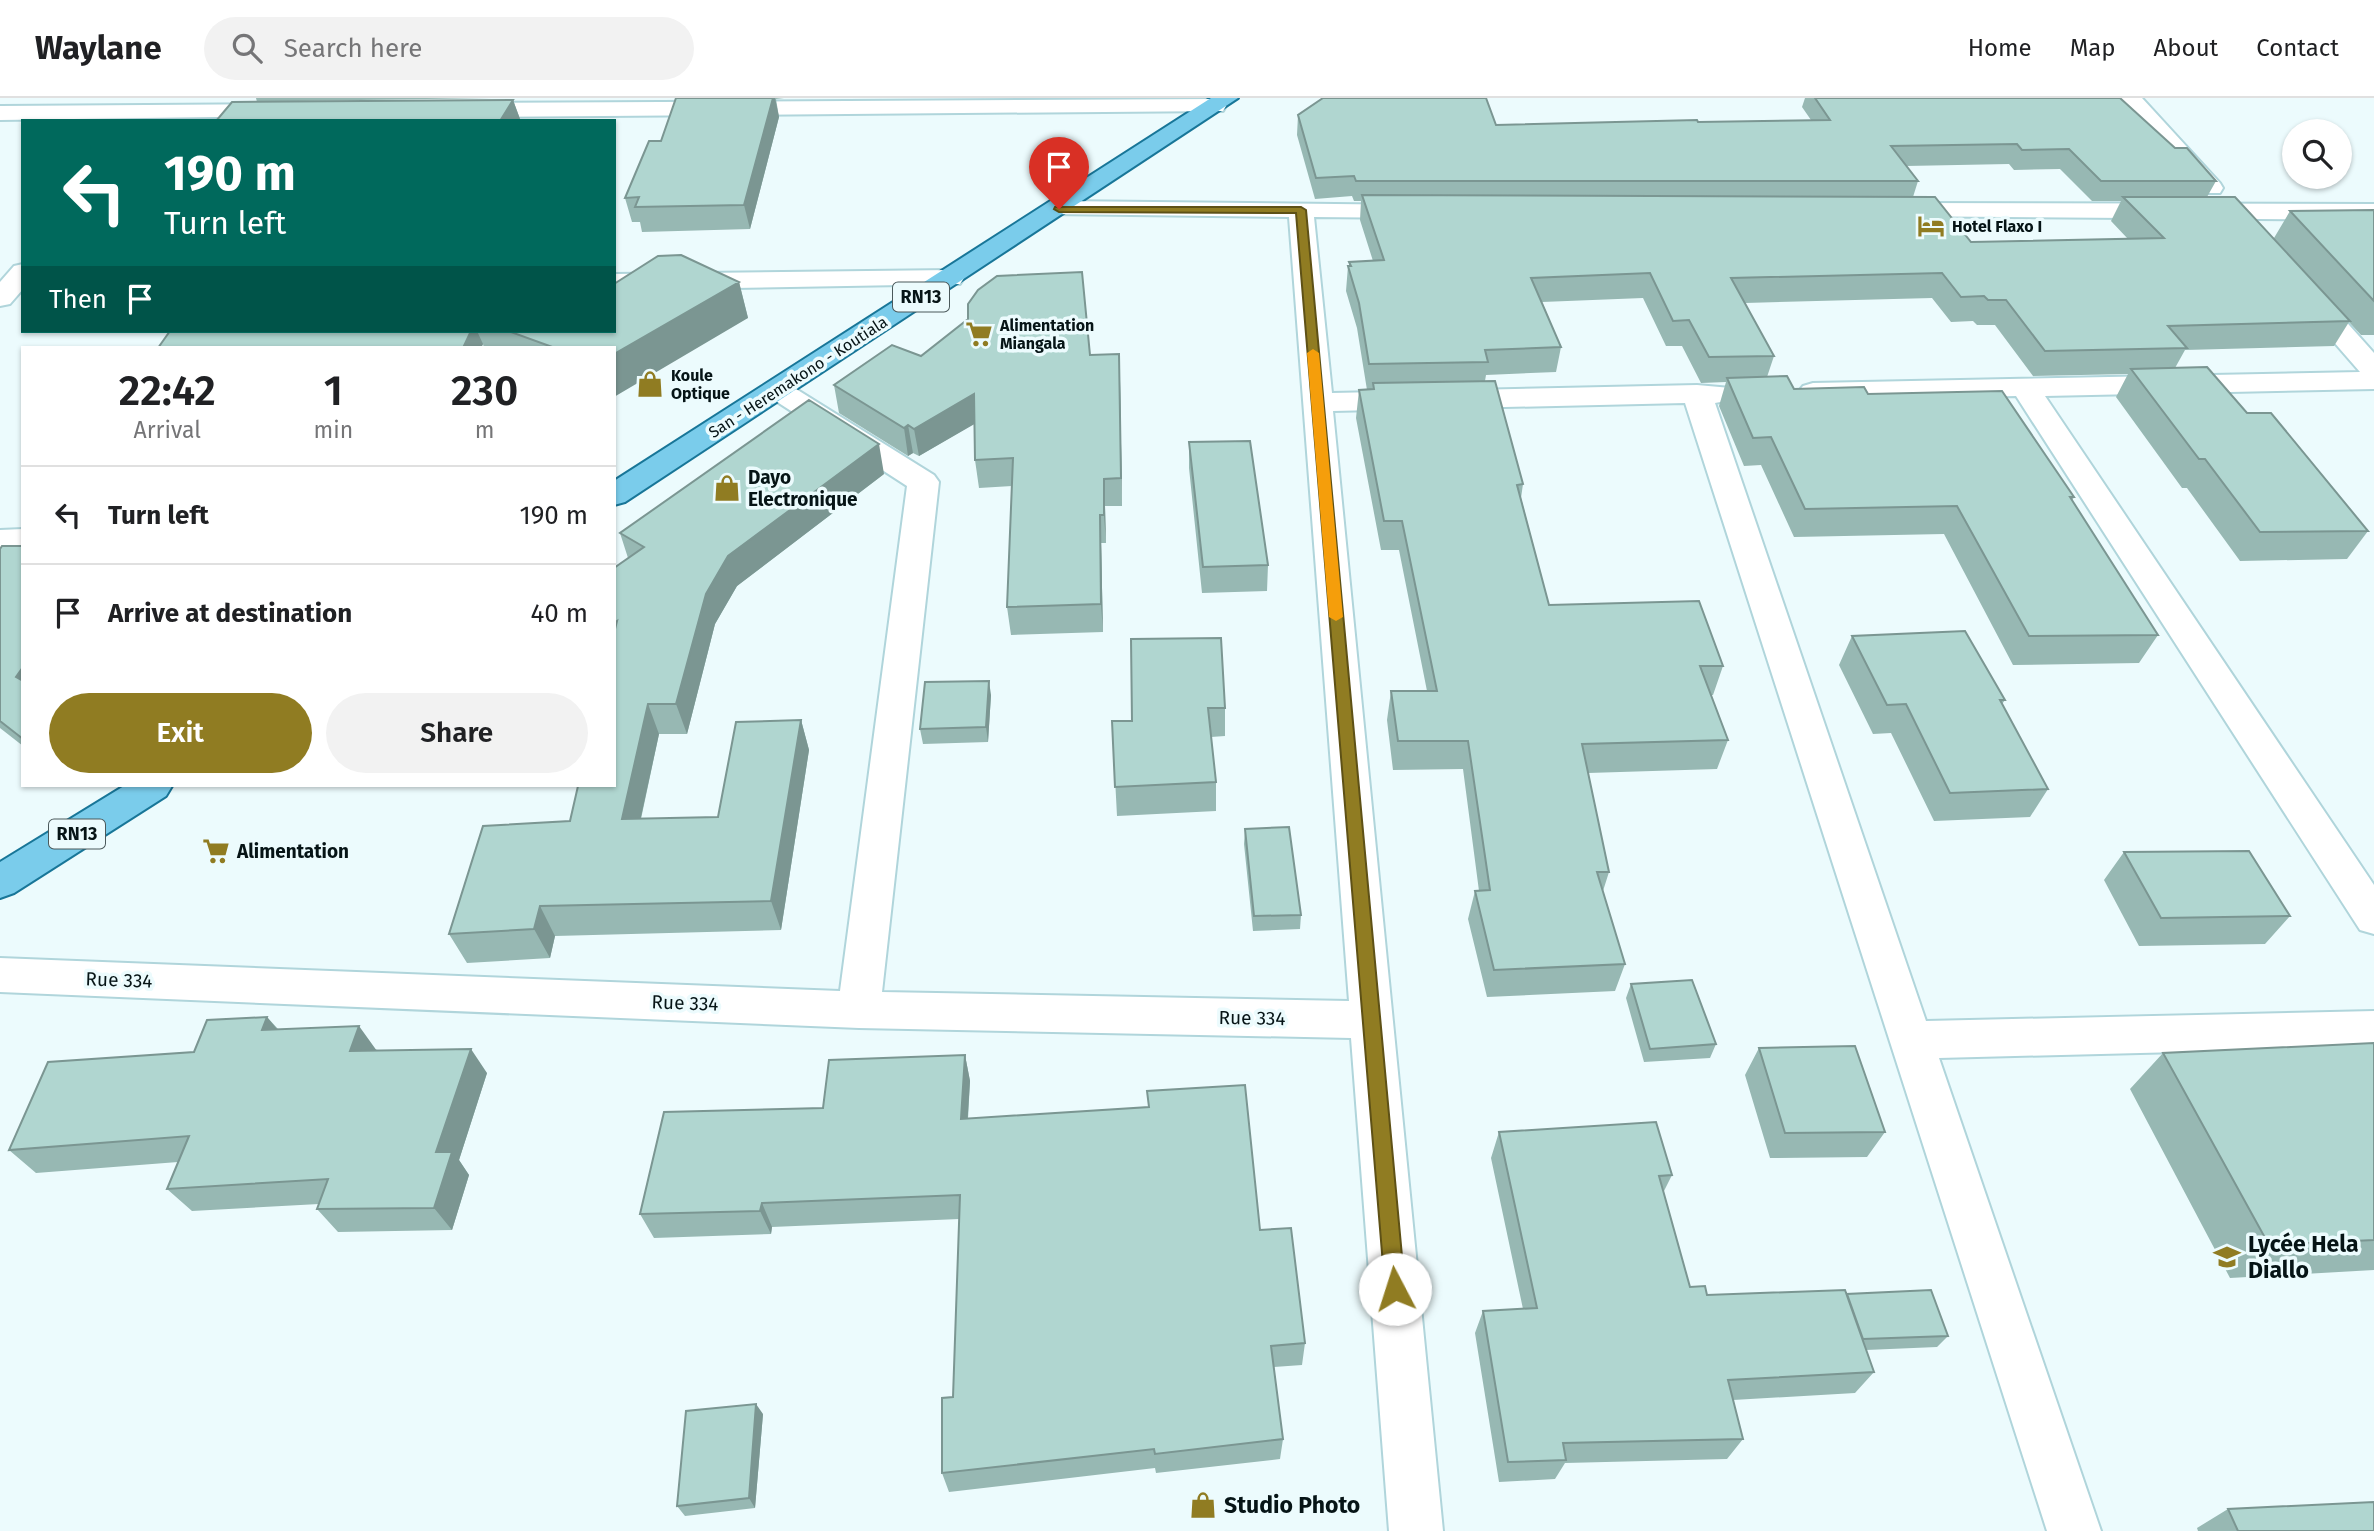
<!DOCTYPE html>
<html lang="en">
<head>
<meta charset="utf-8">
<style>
	body { margin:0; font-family:"Fira Sans",sans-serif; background:#f2f2f2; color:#202124; height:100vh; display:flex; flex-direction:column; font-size:26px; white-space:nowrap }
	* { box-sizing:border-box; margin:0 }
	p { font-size:23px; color:#757577 }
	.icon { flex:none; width:38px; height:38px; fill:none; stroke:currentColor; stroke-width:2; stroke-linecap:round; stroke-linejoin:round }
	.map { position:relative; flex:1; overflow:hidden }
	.details { position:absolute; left:21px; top:248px; width:595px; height:441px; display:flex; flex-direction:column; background:#fff; border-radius:0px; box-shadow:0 2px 5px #0004 }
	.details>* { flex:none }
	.hud { position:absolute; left:21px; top:21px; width:595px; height:214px; border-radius:0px; box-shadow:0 2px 5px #0004; background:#00695c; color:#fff; overflow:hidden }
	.tools { position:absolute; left:2282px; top:21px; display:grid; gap:14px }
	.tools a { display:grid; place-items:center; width:70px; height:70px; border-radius:50%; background:#fff; box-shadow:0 2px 5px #0004; font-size:35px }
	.pin { position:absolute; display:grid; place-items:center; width:60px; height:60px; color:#fff; margin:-72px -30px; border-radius:50% 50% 50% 0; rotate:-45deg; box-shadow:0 0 7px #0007 }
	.pin .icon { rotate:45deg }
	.me { position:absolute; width:77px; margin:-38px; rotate:355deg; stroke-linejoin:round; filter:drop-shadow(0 0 5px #0008) }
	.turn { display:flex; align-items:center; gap:24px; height:147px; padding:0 28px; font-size:32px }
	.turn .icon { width:91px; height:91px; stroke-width:2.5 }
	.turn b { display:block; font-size:49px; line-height:60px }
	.then { display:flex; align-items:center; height:66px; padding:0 28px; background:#0003; gap:14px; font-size:26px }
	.eta { display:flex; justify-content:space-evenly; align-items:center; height:119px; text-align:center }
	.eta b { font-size:42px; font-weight:600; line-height:49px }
	.button { display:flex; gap:14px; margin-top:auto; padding:14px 28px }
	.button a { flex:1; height:80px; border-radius:42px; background:#907c22; color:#fff; font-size:28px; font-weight:600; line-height:80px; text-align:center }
	.button a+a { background:#f2f2f2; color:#202124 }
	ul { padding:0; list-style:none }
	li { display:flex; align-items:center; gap:21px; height:98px; padding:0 28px; border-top:2px solid #e0e0e0 }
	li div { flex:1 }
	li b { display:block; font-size:26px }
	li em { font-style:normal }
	header { display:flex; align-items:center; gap:42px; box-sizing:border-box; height:98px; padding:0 35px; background:#fff; border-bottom:2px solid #e0e0e0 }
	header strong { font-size:33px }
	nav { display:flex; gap:38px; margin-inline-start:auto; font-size:24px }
	.search { width:490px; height:63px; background:#f2f2f2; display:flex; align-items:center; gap:18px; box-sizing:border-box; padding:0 24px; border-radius:38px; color:#757577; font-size:26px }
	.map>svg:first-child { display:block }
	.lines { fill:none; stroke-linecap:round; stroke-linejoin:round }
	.street-casing { stroke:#b0d5db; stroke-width:4 }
	.primary-casing { stroke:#187698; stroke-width:4 }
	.street { fill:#fff; fill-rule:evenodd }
	.primary { fill:#7acceb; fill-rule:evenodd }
	.wall { fill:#97b8b3; fill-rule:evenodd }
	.shaded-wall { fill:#7b9692 }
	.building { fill:#b0d6d0; stroke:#7b9692; stroke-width:2 }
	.route { fill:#907c22; stroke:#5e5116; stroke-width:2 }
	.slow { fill:#f59e0b }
	.labels { text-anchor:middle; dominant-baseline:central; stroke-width:7; stroke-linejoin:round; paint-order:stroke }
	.far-poi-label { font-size:16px; font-weight:bold; fill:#061416; stroke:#ecfbfd; text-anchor:start }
	.far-street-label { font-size:16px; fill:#061416; stroke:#ecfbfd }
	.shield { fill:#ecfbfd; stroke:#4b595b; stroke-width:2 }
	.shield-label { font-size:18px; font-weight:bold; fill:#061416 }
	.poi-label { font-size:19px; font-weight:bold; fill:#061416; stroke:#ecfbfd; text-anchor:start }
	.street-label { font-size:19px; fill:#061416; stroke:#ecfbfd }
	.near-poi-label { font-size:23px; font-weight:bold; fill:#061416; stroke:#ecfbfd; text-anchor:start }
</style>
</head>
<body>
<header>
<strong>Waylane</strong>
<div class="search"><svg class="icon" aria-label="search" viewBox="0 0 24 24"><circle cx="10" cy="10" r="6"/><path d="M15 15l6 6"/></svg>Search here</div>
<nav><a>Home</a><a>Map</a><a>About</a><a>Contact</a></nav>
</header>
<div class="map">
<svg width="2374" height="1433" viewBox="0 0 2374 1433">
	<rect width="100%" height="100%" fill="#ecfbfd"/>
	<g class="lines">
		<defs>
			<path id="street" d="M2119,0h23l78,85 3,5 -3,5h-18z
				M1215,1l8,2 3,5 -3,5 -758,6 -8,-2 -4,-5 4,-5 8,-2z
				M275,6l8,2 4,5 -4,5 -283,4v-14z
				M1059,103l363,4 4,5 -4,5 -9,3 -99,-1 18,176 365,-8 34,3 5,6 -5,6 -16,3 211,618 448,-10v36l-435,11 162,473h-54l-362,-1128 -352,8 110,1120h-54l-38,-493 -492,-10 -859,-36v-34l840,33 67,-505 -139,-90 -5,-6 5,-6 10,-3 10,3 146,91 5,7 -57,510 467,9 -60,-784 -239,-3 -4,-5 4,-5z
				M1897,105l477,1v16l-486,-4 -4,-5 4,-5z
				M23,166v25l-13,15 -10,2v-24l14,-16z
				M951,172l9,2 4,6 -4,6 -346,6v-16z
				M2307,189l10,2 57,64v36l-329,7 329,489v49l-14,-4 -344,-534 -203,5 -10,-3 -5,-6 5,-6 10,-3 547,-11 -67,-77 4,-6z
				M23,431v20l-23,1v-20z"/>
			<path id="primary" d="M1211,0h27l-613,404 -11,3v-24z
				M124,688h48l-6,10 -152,97 -14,5v-36z"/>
		</defs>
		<!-- street casing -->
		<use href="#street" class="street-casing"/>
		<!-- primary casing -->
		<use href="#primary" class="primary-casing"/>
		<!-- street -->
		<use href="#street" class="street"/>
		<!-- primary -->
		<use href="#primary" class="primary"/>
	</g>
	<!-- wall -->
	<path class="wall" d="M256,0h236l-197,3 218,-1 7,19 -1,2h-303l41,-19z
		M676,0h108l-8,1 3,18 -29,112 -108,3 -2,-10h-8l-7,-24 36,-57z
		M1805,0h315l55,50 41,33 -9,16 67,41 16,-27 84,-1v125h-13l-12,-13 -15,24 -149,4 -10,18 72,45 121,118 -21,28 -107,2 -53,-73h-5l-66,-91 12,-23 -95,2 -38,-51h-18l-4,-4 -22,1 -19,-24 -187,5 29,53 -7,21 27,12 74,5 206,103 -2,4 86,134 -19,28 -126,2 -69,-131 -150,3 -33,-72 -17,1 -25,-60 7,-24 -25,1 -19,-37h-16l-23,-48 -101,4 19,45 -5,25 -70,3 -1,6 38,103 -2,14 28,107 174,61 -10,29h-2l17,45 -11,29 -129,4 21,99 -6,19 22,73 -10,27 -128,6 -19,-78 7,-28h4l-16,-122 -70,1 -6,-50 4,-29h36l-28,-141h-18l-25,-132 3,-28h8l-10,-62 -11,-37 2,-25h1v-4l24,-1 -13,-41 1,-19h-7l-2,-5 -37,3 -18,-64 1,-20 198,10 315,-5 -9,-13zM2009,66l5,6 46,-1 32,32h29l-10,20 17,18 -157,3 -58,-45 5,-16 -12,-15z
		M739,184l9,36 -134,30h-130l-1,-4 -2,4h-323l12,-17h444z
		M1090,257l30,26 2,125h-17l1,37h-5l2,89 -92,3 -4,-28 5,-121 -33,2 -4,-28v-37l-56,33 -6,-3 -5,3 -69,-43 -5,-28 87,-29z
		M1189,344l79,123 -1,26 -65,2 -13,-125z
		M884,376l-147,112 -22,38 -28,110h-28l-18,85 77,-2 83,-97 8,30 -28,180 -226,6 -5,22 -83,5 -18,-29 121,-113 44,-35 14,-228 -8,-25z
		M23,448v200l-23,-18v-179z
		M1852,538l153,64 -3,4 46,85 -18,28 -96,4 -43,-88 -18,1 -34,-69z
		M1131,541l94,69v28l-14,1 5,45v29l-99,5 -5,-95h20z
		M991,597l-3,47 -65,2 -3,-15z
		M1245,731l56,86 -1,14 -47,2 -9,-87z
		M2124,754l166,64 -25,28 -126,2 -35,-66z
		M1631,886l85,60 -6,14 -66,4 -18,-64z
		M267,919l11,12 209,44 -28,87 10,15 -17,55 -114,2 -21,-23 2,-5 -127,7 -25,-22 11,-27 -142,11 -27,-23 185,-98z
		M2374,945v227l-144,8 -100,-189 33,-36z
		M1759,950l126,84 -18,25 -97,1 -25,-83z
		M965,957l5,26 -2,38 292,111 45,113 -3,22 -28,2 9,72 -3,20 -124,14 -1,-5 -206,24 -7,-19 11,-76 6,-178 -187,8 -1,7 -117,4 -14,-24 183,-106z
		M1499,1034l173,43 -9,18 27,94 17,8 140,-1 101,42 -11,11 -71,3 8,22 -19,21 -122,7 10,39 -16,20 -162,4 -10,16 -56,3 -24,-149 8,-22 40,-2 -32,-151z
		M763,1316l-8,94 -70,8 -8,-10z
		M2228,1411l146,22h-176l-1,-3z"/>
	<!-- shaded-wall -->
	<path class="shaded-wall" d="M773,0h2l4,19 -29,112 -6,-24z
		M513,2l7,19 -1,2h-19z
		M739,184l9,36 -134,79v-43z
		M471,233h6l6,13 -2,4h-18z
		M1119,256l1,27 2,125 -1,-28z
		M974,296l4,28 -59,34 -5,-27z
		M908,327l5,28 -5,3 -4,-28z
		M879,346l5,30 -147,112 -22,38 -28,110 -11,-30 30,-110 22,-38z
		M1104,381l1,27 1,37 -2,-28z
		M1100,417l1,28 2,89 -2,-28z
		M23,569v18l-7,-8z
		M989,583l2,14 -3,47 -2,-15z
		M648,606l11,30 -25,115 -12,-30z
		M801,622l8,30 -28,180 -10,-29z
		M540,808l15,30 -5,22 -16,-29z
		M267,919l20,24 -25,-11z
		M359,928l18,25h-27z
		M471,951l16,24 -28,87 10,15 -17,55 -18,-22 2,-56z
		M965,957l5,26 -4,63 -5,-25z
		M762,1105l10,24 -1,7 -11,-23z
		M756,1306l7,10 -8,94 -6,-10z"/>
	<!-- building -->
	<path class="building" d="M676,0h97l-29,107 -109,2 4,-10 -14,1 24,-57h12z
		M1323,0h163l10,27 201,-5 1,2 132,-2 -15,-22h305l55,50h12l29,33h-115l-32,-32 -47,1 -5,-6 -126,2 27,35h-562l-2,-5 -38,2 -18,-63z
		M513,2l-13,21h-284l16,-19z
		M1362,97l573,2 36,45 193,-4 -41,-41h112l115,124 -182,5 19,22 -142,3 -39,-51h-18l-4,-4 -23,1 -19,-24 -211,5 43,78 -65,1 -20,-37 -16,1 -23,-48 -119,5 30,69 -76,3 3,12 -119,2 -10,-61 -11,-37h3l-2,-4 35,-2z
		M2374,112v91l-84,-90z
		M681,157l58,27 -125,72v-6h-59l-47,-17h106v-47l44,-28z
		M1082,174l8,83 29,-1 2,124 -17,1v36h-4l1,89 -94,3 6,-149 -38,2 -1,-66 -60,35 -6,-4 -4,3 -70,-43 58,-40 29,11 47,-37v-15l10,-14 19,-14z
		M170,233h301l-8,17h-305z
		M2207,269l40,46h24l97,118 -108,1 -55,-73h-6l-68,-90z
		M1787,278l7,13 70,-2 4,7 134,-3 72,106h-4l88,138 -129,1 -72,-130 -152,3 -34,-72 -18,1 -26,-60z
		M1495,283l28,103 -6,1 32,120 150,-4 24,65h-23l28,74 -146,4 27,128h-12l28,92 -131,6 -19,-79 15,-1 -22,-149h-70l-7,-50h46l-35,-170h-18l-25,-131 15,-1 -1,-6z
		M809,302l70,44 -151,112 -22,38 -30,110h-28l-26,115 96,-2 18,-95 65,-2 -30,181 -231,5 -6,23 -85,5 34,-108 87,-5 8,-35h36v-153l3,-12 -3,2v-55l30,-21 -24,-14z
		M1250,343l18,124 -65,2 -14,-125z
		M2,448h21v121l-7,10 7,4v58l-23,-18v-172z
		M1965,533l40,69h-5l48,89 -98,4 -44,-89 -19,1 -35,-69z
		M1221,540l4,70h-17l8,74 -101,5 -3,-66h20l-1,-82z
		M989,583l-3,46 -66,2 5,-47z
		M1289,729l12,88 -47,1 -9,-87z
		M2249,753l41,65 -129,2 -37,-66z
		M1692,882l24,64 -66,5 -19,-65z
		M267,919l-5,13 97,-4 -9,25 121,-2 -35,103h16l-18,56 -117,1 11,-30 -161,10 22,-53 -180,14 39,-88 146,-10 13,-32z
		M2374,945v197l-105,5 -106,-192z
		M1855,948l30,86 -100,1 -26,-85z
		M965,957l-4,64 188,-12 -2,-16 98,-6 15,145 31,-2 14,115 -34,3 12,93 -128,15 -1,-5 -212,24v-75l11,-1 7,-202 -198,8 -2,8 -120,3 24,-102 159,-4 6,-48z
		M1656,1024l16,53 -13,1 31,111 15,-1 2,9 138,-5 29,82 -146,8 15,59 -180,4 3,17 -58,2 -25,-151 54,-3 -38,-176z
		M1931,1192l17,46 -85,3 -16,-45z
		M756,1306l-7,94 -72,8 9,-95z
		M2374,1404v29h-136l-10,-22z"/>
	<!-- route -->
	<path class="route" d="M1055,109h246l5,3 99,1079 -3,7 -7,3 -7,-3 -3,-7 -89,-1076 -237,-1 -5,-3z"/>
	<!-- slow -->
	<path class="slow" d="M1313,251l6,4 24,264 -7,4 -7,-4 -22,-264z"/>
	<!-- icons -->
	<defs>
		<symbol id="hotel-bare" viewBox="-9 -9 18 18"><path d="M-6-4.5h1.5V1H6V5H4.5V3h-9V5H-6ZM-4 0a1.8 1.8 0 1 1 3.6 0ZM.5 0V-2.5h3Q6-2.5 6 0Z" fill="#907c22" stroke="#ecfbfd" stroke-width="2.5" paint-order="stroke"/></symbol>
		<symbol id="supermarket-bare" viewBox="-9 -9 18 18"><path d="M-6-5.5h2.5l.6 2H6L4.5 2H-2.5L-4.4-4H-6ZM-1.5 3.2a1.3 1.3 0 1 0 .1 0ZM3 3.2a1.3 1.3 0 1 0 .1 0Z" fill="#907c22" stroke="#ecfbfd" stroke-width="2.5" paint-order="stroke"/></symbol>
		<symbol id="shop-bare" viewBox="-9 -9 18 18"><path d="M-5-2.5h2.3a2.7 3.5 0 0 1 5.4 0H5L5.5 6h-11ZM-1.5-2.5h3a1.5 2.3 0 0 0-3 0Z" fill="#907c22" stroke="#ecfbfd" stroke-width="2.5" paint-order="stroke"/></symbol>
		<symbol id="school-bare" viewBox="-9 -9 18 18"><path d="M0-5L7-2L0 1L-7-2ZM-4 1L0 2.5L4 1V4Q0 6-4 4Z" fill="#907c22" stroke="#ecfbfd" stroke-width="2.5" paint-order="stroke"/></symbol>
	</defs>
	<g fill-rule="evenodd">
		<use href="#hotel-bare" x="1912" y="109" width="38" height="38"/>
		<use href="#supermarket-bare" x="960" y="217" width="38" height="38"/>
		<use href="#shop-bare" x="631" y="267" width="38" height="38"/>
		<use href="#shop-bare" x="708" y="371" width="38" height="38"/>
		<use href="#supermarket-bare" x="197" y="734" width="38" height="38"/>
		<use href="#school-bare" x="2208" y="1140" width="38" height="38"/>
		<use href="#shop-bare" x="1184" y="1388" width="38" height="38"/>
	</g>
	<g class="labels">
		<!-- far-poi labels -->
		<g class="far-poi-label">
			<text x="1952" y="128">Hotel Flaxo I</text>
			<text x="1000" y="227">Alimentation<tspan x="1000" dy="18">Miangala</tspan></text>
			<text x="671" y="277">Koule<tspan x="671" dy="18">Optique</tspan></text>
		</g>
		<!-- far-street labels -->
		<g class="far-street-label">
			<text transform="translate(798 279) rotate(-33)">San - Heremakono - Koutiala</text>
		</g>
		<!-- shield labels -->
		<g class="shield">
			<rect x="893" y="184.5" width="56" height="29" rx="5"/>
			<rect x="49" y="721.5" width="56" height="29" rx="5"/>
		</g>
		<g class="shield-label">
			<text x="921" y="199">RN13</text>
			<text x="77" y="736">RN13</text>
		</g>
		<!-- poi labels -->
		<g class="poi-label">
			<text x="748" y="379">Dayo<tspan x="748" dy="22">Electronique</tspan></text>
			<text x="237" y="753">Alimentation</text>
		</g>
		<!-- street labels -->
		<g class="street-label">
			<text transform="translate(119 882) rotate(2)">Rue 334</text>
			<text transform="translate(685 905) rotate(2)">Rue 334</text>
			<text transform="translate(1252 920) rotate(1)">Rue 334</text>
		</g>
		<!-- near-poi labels -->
		<g class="near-poi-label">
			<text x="2248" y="1146">Lycée Hela<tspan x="2248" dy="26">Diallo</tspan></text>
			<text x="1224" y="1407">Studio Photo</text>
		</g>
	</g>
</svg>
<div class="tools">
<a><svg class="icon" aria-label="search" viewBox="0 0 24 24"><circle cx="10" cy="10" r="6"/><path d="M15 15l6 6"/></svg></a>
</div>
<div class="pin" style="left:1059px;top:111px;background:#d93025"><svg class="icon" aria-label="arrive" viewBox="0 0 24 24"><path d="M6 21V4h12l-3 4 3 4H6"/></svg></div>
<svg class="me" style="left:1395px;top:1191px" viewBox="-20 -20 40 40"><circle r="19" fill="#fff"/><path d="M0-13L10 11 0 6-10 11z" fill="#907c22"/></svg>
<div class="hud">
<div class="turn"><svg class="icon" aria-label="left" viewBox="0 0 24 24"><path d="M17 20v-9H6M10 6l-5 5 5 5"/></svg><div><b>190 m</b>Turn left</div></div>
<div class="then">Then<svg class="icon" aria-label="arrive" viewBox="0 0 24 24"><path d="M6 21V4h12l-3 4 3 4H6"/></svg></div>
</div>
<section class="details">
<div class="eta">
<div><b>22:42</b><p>Arrival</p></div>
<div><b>1</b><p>min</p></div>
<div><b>230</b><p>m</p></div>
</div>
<ul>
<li><svg class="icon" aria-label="left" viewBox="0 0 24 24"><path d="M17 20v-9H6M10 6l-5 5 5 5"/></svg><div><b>Turn left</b></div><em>190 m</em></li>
<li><svg class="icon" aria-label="arrive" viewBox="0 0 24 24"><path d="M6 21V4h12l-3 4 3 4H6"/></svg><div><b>Arrive at destination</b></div><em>40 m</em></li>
</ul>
<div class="button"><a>Exit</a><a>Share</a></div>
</section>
</div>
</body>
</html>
